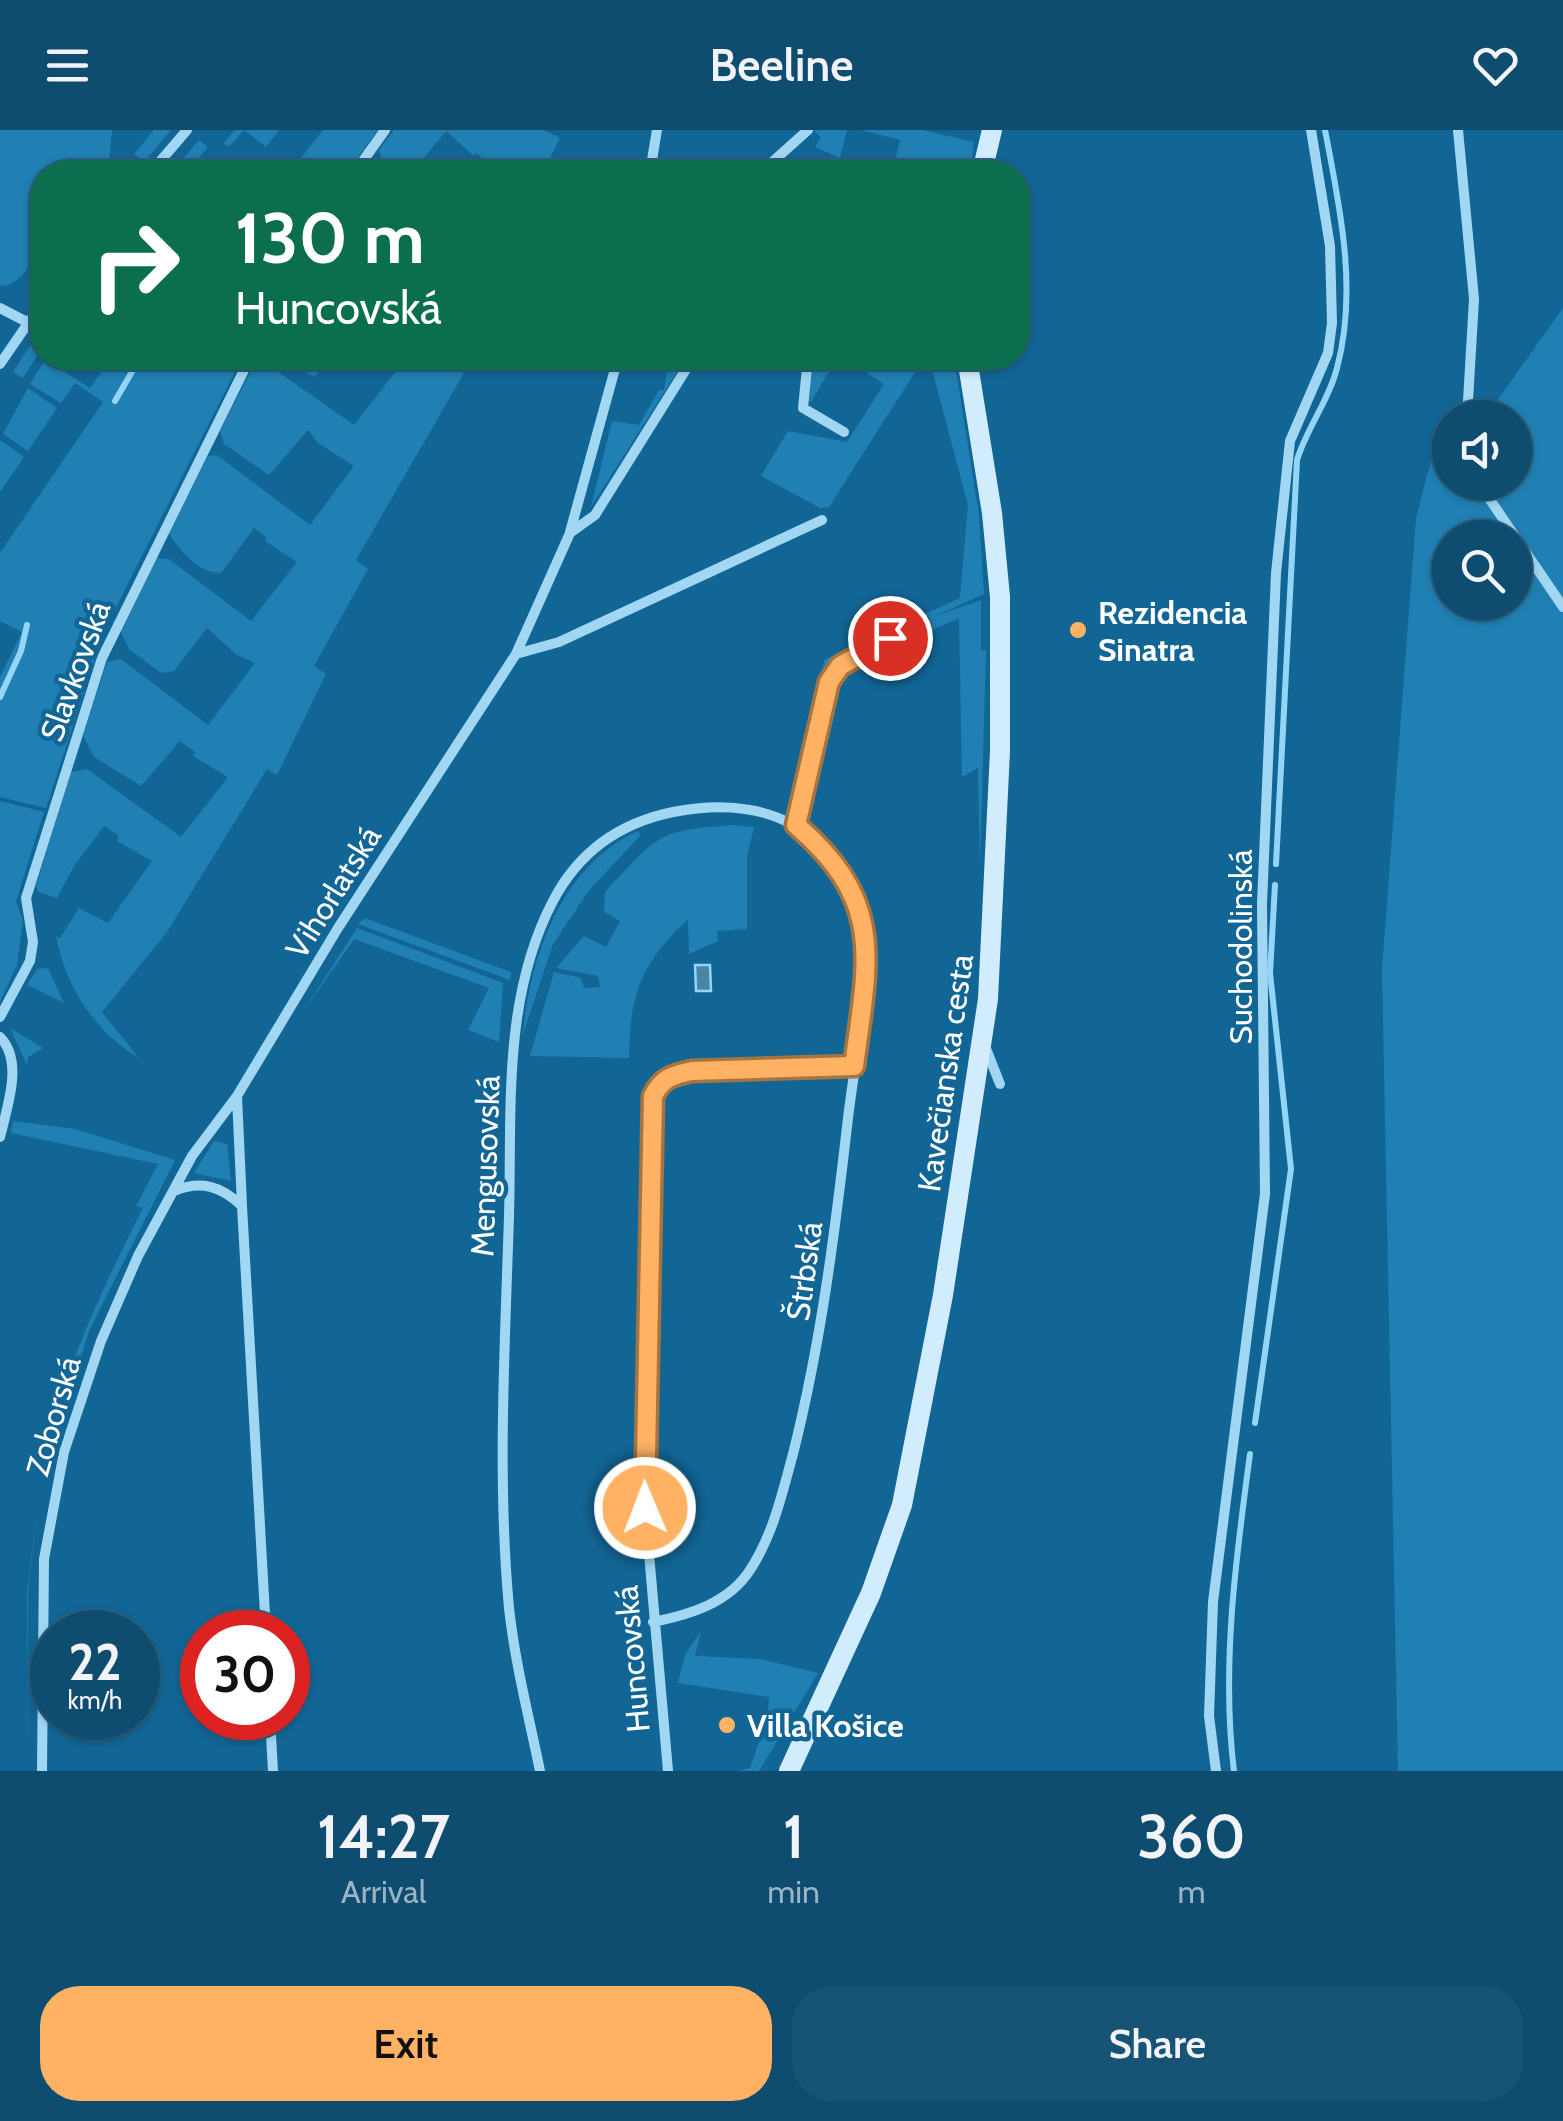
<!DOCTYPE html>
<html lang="en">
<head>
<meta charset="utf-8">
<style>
	body { margin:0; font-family:Cabin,sans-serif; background:#175375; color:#f1f3f6; height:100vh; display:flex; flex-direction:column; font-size:38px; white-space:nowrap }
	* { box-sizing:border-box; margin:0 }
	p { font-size:32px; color:#9bb4c3 }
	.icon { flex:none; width:55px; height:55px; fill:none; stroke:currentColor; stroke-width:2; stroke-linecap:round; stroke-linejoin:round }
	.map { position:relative; height:1641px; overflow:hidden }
	.drawer { display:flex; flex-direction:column; background:#0e4c70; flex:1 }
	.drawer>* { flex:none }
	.hud { position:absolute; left:30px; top:30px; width:1000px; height:210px; border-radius:40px; box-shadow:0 2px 8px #0004,0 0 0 2px #2e6383; background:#0b6e4f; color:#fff; overflow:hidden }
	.controls { position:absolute; left:1432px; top:270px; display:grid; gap:20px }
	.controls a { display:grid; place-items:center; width:100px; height:100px; border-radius:50%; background:#0e4c70; box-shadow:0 2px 8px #0004,0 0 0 2px #2e6383; font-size:50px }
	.speed { position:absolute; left:30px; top:1480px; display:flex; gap:20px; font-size:50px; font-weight:700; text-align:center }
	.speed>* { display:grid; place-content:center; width:130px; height:130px; border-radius:50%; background:#0e4c70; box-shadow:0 2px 8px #0004,0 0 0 2px #2e6383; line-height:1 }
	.speed small { font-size:25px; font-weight:400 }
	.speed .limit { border:15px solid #d22; background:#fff; color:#111 }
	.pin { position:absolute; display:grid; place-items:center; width:85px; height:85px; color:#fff; margin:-42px; border:5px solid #fff; border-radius:50%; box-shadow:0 2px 10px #0007 }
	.me { position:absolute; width:110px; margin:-55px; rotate:359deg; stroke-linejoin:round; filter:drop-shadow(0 0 8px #0008) }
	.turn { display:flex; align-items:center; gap:35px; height:210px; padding:0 40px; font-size:45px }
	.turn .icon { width:130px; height:130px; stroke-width:2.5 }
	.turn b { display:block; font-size:70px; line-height:85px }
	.eta { display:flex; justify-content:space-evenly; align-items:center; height:170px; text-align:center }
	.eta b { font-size:60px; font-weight:600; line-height:70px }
	.action { display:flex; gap:20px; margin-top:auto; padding:20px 40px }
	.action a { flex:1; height:115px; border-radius:40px; background:#ffb263; color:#111; font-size:40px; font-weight:600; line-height:115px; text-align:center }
	.action a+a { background:#175375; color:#f1f3f6 }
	header { display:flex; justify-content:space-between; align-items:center; height:130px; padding:0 40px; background:#0e4c70; font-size:45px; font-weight:600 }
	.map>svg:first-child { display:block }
	.green { fill:#2080b3; fill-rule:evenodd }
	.water { fill:#4a85a6; stroke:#93d5f6; stroke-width:2.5 }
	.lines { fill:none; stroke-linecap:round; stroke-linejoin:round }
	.stream { stroke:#93d5f6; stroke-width:6 }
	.street { stroke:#a1d7f3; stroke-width:10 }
	.secondary { stroke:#d1edfd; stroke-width:20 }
	.route-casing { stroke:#a67440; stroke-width:25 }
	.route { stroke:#ffb263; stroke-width:18 }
	.poi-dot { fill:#ffb263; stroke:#126696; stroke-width:4 }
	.labels { text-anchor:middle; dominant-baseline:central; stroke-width:9; stroke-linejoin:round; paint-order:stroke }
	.poi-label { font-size:32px; font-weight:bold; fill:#fff; stroke:#126696; text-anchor:start }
	.street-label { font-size:32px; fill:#fff; stroke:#126696 }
</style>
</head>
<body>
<header><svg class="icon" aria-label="menu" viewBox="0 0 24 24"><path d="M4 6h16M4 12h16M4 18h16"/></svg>Beeline<svg class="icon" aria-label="heart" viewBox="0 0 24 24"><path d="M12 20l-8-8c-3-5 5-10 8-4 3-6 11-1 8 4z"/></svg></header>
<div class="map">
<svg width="1563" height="1641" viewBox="0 0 1563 1641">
	<rect width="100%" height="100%" fill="#126696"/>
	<!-- green -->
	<path class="green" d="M0,0h112l-4,42h-66v78c-11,13 -23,37 -42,36z
		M154,0h17l-27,32 -10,-8z
		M235,0h44l-13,17 -22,-17 -14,16 -7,-2z
		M323,0h55l-31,42h-72l9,-11 10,6z
		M394,0h150l16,8 -17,34h-56l5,-6 -16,-13 -2,3 -28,-25 -34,41h-17l-12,-7 -4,-15z
		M847,0l-7,28 -25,-11 6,-9 -7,-8z
		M861,0h61l52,12 -4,30h-78l8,-32z
		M199,10l9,7 -21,25h-15z
		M1563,178v1463h-165l-16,-802 34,-451 26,-100 50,-10zM1450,288h65v64h-65zM1450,408h65v64h-65z
		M42,197v21l-19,30 -10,-6z
		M111,228h131l-138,273 -58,177 -46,-11v-120l22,-45 -22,-11v-68l103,-151 -28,-19 -14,20 -31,-19 15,-24 45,28z
		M280,228h53l-19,19z
		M387,228h55l22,15 -108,187 12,9 -54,97 12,8 -49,101 -10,-6 -100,163 -65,80 37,46c-44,-26 -74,-72 -83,-122l4,2 19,-30 29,15 44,-62 -35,-20 2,-5 -15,-10 -30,40 -17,32 -19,-6 -2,-6 35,-114 16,-3 94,68 47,-60 -35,-21 2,-4 -15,-11 -39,45 -47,-29 -11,-22 24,-73 14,-3 87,66 47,-62 -18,-8 -30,-27 -33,43 -13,2 -32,-24 -9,-19 36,-72 13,1 82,62 46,-59 -32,-21 1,-4 -12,-9 -33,45c-23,0 -41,-22 -52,-40l39,-77 9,-1 93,70 44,-59 -36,-23 -10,-13 -39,45 -45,-31 -4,-13 33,-64 11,-5 90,63 45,-58z
		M669,228h17l-95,149 21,-86 27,4 20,-35h5z
		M813,228h24l-26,44 -2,-1z
		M844,228h80l-95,149 -9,1 -59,-32 27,-45 59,11 37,-58z
		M929,228h25l25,157 5,79 -148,67 -14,29 -24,117 26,-147 136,-62 8,-93z
		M28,258l29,20 -29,43 -25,-17z
		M0,310l24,17 -24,35z
		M981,470v50h5l-6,216 -2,-98 -16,9 -3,-159 -70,31 -4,13c4,-37 66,-50 96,-62z
		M0,671l44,11 -28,89 7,20 -6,44 -17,37z
		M734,695l20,2 -7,30v72l-30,2 1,10 -29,13 -1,-35c-47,45 -58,73 -59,139l-99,-2 24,-84 27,6 3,10 16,-1 -2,-11 -42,-8 28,-32 22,11 14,-26 -16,-9 1,-20c53,-56 50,-62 129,-67z
		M638,701l3,4 -51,54 -37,55 -30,90c7,-78 39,-169 115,-203z
		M365,788l146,54 -1,8 -152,-56z
		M357,798l146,55 -4,59 -31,-12 21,-42 -135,-49 -53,76z
		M48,838l16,35 -37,-18 10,-16z
		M10,898l33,20 -15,9 -1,8z
		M13,991l62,8 100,31 -86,171 -41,131c-3,-55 67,-200 95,-254l-7,-2 22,-42 -147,-31z
		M214,1011l13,3 4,37 -37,-8z
		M37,1376l-9,88 -1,177v-177z
		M701,1501l-6,25 65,3 58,14 -59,98h-20l11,-3 17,-49 2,-22 -91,-14 7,-28z"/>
	<!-- water -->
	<path class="water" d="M695,835h15l1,26h-15z"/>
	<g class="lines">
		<!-- stream -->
		<path class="stream" d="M115,271l25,-43
			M0,567l21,-46 6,-26
			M1276,734l21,-404c10,-32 32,-60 40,-92 21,-78 3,-160 -12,-238
			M1255,1293l36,-254 -21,-196 5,-88
			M1234,1641c-13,-104 2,-214 16,-317"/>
		<!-- street -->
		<path class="street" d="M1458,0l16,169 -7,119
			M151,42l36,-42
			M355,42l30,-42
			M650,42l7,-42
			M761,42l47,-42
			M0,178l27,14
			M808,228l-5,50 41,24
			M0,234l42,-61
			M1478,352l85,125
			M570,402l48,-174
			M516,524l43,-12 263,-122
			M797,695l32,-143 11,-16 49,-28
			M0,887l30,-56 3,-19 -7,-44 76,-240 148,-300
			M0,907c24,24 7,70 0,100
			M983,911l17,43
			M237,967l5,108
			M174,1061c27,-11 47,-5 68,15l24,426
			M270,1588l3,53
			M42,1641l2,-212 20,-107 37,-111 37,-85 54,-100 45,-60 101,-168 178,-274 54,-121 25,-18 98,-157
			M540,1641c-11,-54 -25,-108 -31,-163 -12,-130 -4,-262 0,-392 3,-106 -7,-218 44,-315 25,-48 66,-78 120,-89 51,-10 105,-6 145,31 19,18 38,42 43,69 12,67 -5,139 -13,206 -13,114 -27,225 -55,336 -11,40 -20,81 -43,116 -21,33 -61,45 -97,52
			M668,1641l-23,-263 8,-412c9,-18 19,-21 38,-25l164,-5
			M1216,1641l-7,-55 4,-114 52,-408 -3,-290 14,-331 14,-132 38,-88 4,-30 -2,-77 -19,-116"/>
		<!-- secondary -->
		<path class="secondary" d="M982,42l10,-42
			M789,1641l82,-178 31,-88 41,-210 45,-296 12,-248v-154l-8,-84 -25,-155"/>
	</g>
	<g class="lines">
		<defs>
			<path id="route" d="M645,1378l8,-412c9,-18 19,-21 39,-25l162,-5c14,-106 32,-164 -58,-241l33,-143 11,-16 50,-28"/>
		</defs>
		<!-- route casing -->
		<use href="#route" class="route-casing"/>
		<!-- route -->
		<use href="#route" class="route"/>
	</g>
	<!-- markers -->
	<g class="poi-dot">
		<circle cx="1078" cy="500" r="10"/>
		<circle cx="727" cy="1595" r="10"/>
	</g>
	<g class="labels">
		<!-- poi labels -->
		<g class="poi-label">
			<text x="1098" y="482">Rezidencia<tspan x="1098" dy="37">Sinatra</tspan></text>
			<text x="747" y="1595">Villa Košice</text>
		</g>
		<!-- street labels -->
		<g class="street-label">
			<text transform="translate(75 541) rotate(-70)">Slavkovská</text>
			<text transform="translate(333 762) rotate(-58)">Vihorlatská</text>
			<text transform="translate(1240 817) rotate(-90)">Suchodolinská</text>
			<text transform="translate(945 943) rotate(-82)">Kavečianska cesta</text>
			<text transform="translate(485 1036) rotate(-88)">Mengusovská</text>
			<text transform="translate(804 1141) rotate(-82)">Štrbská</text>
			<text transform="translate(53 1286) rotate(-74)">Zoborská</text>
			<text transform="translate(632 1529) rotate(-95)">Huncovská</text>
		</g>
	</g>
</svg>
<div class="controls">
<a><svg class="icon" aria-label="sound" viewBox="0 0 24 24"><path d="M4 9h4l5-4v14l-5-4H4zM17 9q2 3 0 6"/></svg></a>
<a><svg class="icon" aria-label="search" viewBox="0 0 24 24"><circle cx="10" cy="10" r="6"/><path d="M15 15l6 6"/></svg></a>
</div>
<div class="speed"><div>22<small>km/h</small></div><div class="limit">30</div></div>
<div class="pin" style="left:890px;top:508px;background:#d93025"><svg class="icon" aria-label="arrive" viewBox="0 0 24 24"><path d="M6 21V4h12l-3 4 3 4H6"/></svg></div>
<svg class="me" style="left:645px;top:1378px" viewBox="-20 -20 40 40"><circle r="17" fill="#ffb263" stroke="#fff" stroke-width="3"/><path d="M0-11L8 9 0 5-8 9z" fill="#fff"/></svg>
<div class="hud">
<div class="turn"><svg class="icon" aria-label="right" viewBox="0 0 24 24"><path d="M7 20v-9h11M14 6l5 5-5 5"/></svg><div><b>130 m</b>Huncovská</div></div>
</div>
</div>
<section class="drawer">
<div class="eta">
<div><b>14:27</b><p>Arrival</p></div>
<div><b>1</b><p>min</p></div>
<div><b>360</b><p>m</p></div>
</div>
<div class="action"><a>Exit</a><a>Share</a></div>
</section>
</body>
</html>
